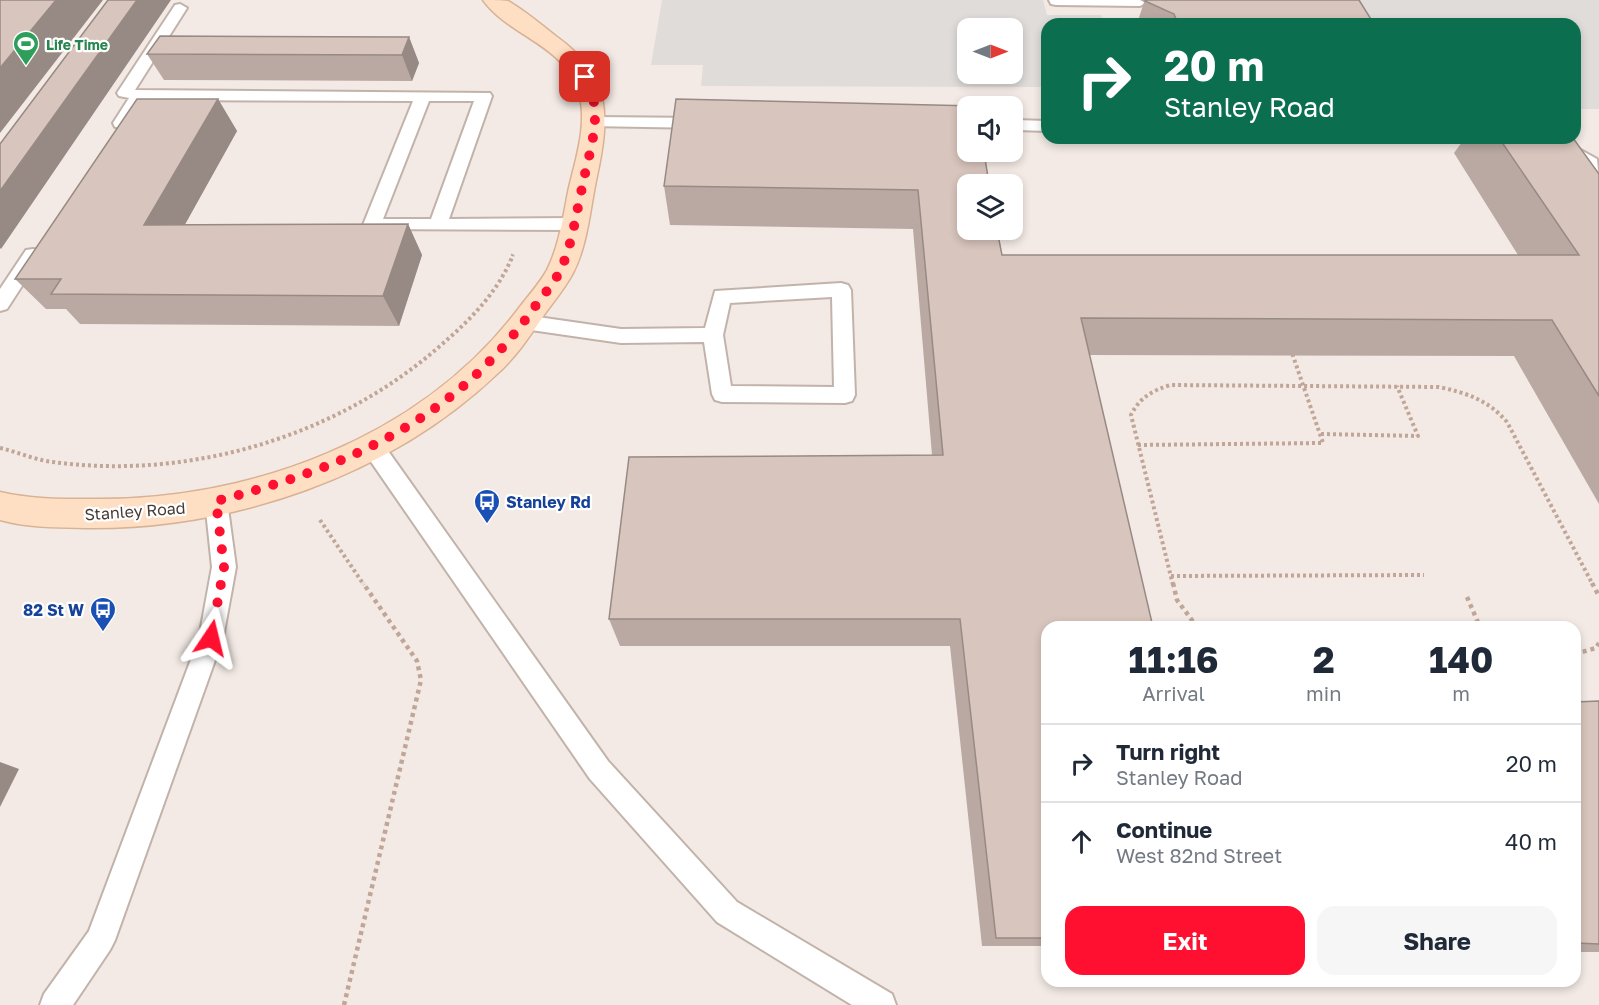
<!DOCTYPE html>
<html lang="en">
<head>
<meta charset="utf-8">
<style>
	body { margin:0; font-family:"Golos Text",sans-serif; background:#f6f6f7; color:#1f2937; height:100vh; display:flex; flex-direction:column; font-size:22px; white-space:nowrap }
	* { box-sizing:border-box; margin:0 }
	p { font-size:20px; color:#747a83 }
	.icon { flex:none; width:33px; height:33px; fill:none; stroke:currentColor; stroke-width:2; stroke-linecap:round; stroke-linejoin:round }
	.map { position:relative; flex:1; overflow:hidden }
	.panel { position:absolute; left:1041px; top:621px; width:540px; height:366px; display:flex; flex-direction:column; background:#fff; border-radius:18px; box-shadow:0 3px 9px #0003 }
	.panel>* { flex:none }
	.hud { position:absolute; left:1041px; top:18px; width:540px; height:126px; border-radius:18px; box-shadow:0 3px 9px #0003; background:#0b6e4f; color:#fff; overflow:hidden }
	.needle { width:39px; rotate:90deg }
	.tools { position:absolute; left:957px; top:18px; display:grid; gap:12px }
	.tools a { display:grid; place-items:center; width:66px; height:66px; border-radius:12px; background:#fff; box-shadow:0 3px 9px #0003; font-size:30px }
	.pin { position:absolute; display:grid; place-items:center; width:51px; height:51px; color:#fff; margin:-26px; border-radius:12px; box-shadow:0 3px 9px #0006 }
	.me { position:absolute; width:66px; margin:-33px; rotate:10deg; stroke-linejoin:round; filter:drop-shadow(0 0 4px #0008) }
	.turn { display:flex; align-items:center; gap:21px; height:126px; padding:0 24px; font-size:27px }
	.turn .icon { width:78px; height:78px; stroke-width:2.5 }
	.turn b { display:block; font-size:42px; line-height:51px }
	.eta { display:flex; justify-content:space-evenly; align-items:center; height:102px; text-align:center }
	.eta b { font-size:36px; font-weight:700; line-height:42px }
	.primary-button { display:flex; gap:12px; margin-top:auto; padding:12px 24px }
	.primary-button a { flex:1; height:69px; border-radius:18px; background:#ff1031; color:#fff; font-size:24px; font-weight:700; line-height:69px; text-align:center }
	.primary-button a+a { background:#f6f6f7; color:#1f2937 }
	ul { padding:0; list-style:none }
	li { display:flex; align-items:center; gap:18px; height:78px; padding:0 24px; border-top:2px solid #e0e1e3 }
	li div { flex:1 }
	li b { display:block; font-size:22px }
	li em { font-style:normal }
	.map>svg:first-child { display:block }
	.parking { fill:#e0dcda; fill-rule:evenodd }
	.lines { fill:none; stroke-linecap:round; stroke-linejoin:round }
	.lane-casing { stroke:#c2b3aa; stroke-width:4 }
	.secondary-casing { stroke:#d8b295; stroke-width:3 }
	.path-far2 { stroke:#c1a698; stroke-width:3; stroke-dasharray:2 2; stroke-linecap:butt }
	.path-far1 { stroke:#c1a698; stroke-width:4; stroke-dasharray:3 3; stroke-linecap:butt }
	.path { stroke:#c1a698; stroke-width:4.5; stroke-dasharray:4 4; stroke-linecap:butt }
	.lane { fill:#fff; fill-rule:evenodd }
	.secondary { fill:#ffdfc3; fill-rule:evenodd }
	.wall { fill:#baa9a3 }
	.shaded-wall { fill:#978a84 }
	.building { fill:#d8c5bd; stroke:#978a84; stroke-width:1.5 }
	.route { stroke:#ff1031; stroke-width:10; stroke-dasharray:0 18 }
	.labels { text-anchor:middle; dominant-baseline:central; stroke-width:4.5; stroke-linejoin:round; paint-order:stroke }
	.far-leisure-label { font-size:14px; font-weight:bold; fill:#27864d; stroke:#fff; text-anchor:start }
	.transit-label { font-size:16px; font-weight:bold; fill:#164399; stroke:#fff; text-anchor:start }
	.street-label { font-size:16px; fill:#453a34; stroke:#fff }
</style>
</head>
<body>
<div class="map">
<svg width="1599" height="1005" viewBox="0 0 1599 1005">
	<rect width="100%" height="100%" fill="#f3eae5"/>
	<!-- parking -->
	<path class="parking" d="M662,0h381l4,15h54l3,9h-57v63l-346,-1 2,-21h-52zM968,28h44v46h-44z
		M1356,0h243v109h-24v-85h-205z"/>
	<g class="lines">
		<defs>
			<path id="lane" d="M1049,0h97l1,2 -7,4 -84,-1 -5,-1z
				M180,4l7,4 -52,82 355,3 2,3 -43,123 125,-1 6,2 3,4 -3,4 -6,2 -208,-1 -3,-4 50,-124 -269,-1 -17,27h-12l-2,-4 16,-25 -10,-2 -2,-3 58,-88zM429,101h45l-43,118h-48z
				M595,117l107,1 8,5 -8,5 -113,-2 -2,-4z
				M1012,120l35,1v10l-35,-1z
				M1539,138h20l38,21 2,21 -6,-2 -8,-11 -44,-25z
				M33,249l7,1 2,5 -35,54 -7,2v-22l26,-39z
				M841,283l7,2 3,5 4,105 -3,6 -7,2 -123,-1 -7,-2 -3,-6 -8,-52 -83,1 -97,-14 -7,-2 -3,-5 3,-5 7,-2 97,14 84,-1 10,-37zM832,297l2,90 -103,-1 -8,-51 7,-32z
				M373,438l8,3 227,320 129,141 155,92 4,11h-44l-135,-83 -127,-143 -225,-326 -3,-6 3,-6z
				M216,491l8,3 3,7 9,66 -13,71 -108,302 -5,10 -37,55h-33l4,-11 45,-63 110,-293 13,-71 -7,-66 3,-7z"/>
			<path id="secondary" d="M483,0c8,0 19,0 25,1 16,9 35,25 49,36 54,39 53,78 40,139 -7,32 -9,68 -24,97 -8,15 -19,28 -29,42 -14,21 -28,42 -47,59 -107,102 -265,156 -412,154 -28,-1 -57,0 -85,-8v-28c29,7 60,7 89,7 160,3 332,-61 430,-191 9,-12 21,-25 28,-38 12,-24 16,-52 21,-78 7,-32 21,-69 10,-102 -16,-46 -69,-54 -95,-90z"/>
		</defs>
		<!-- lane casing -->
		<use href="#lane" class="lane-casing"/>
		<!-- secondary casing -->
		<use href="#secondary" class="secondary-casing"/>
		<!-- path-far2 -->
		<path class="path-far2" d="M512,256l1,-2"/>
		<!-- path-far1 -->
		<path class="path-far1" d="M1321,434l97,2 -21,-50
			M1138,445l185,-2 -31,-90
			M0,448c18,4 35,12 53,14 133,18 277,-23 380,-110 32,-27 64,-57 80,-97
			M320,520l44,65
			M1171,576l253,-1
			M1173,585l-42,-170c9,-18 21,-24 39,-30l269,2c28,6 49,13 68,35l86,163"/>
		<!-- path -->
		<path class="path" d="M1173,583l4,17 20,27
			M1592,583l7,13
			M1467,597l13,30
			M1575,654l21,-6 3,-5
			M344,1005l77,-325 -4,-19 -54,-78"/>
		<!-- lane -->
		<use href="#lane" class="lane"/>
		<!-- secondary -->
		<use href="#secondary" class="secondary"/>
	</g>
	<!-- wall -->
	<path class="wall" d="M1140,0h219l15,24h-237l7,-22z
		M409,37l10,26 -7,18 -248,-1 -17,-26z
		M218,99l19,32 -52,93h223l14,31 -23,71 -319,-2 -14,-15h-20l-31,-30z
		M976,106l26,149h516l-64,-102 11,-15h108l26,36v330l-85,-148 -424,-1 -43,272v319h-65l-32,-300h-330l-11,-27 323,-164 -19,-226 -243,-4 -6,-39z
		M1599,701v251h-24v-250z"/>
	<!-- shaded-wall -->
	<path class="shaded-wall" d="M56,0h47l-103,133v-65z
		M137,0h34l-170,249 -1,-1v-57z
		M409,37l10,26 -7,18 -10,-26z
		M218,99l19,32 -69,124 -24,-30z
		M408,224l14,31 -23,71 -16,-30z
		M0,762l19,7 -19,38z"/>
	<!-- building -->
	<path class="building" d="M0,0h56l-56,68z
		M108,0h29l-137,191v-47z
		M1147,0h212l15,24h-196l-4,-10 -29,-13z
		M160,36l249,1 -7,18 -255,-1z
		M137,99h81l-74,126 264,-1 -25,72 -332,-2 10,-15h-46z
		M676,99l300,7h-8v46h16l5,32h-21v46h29l5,25h577l-80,-117h74l26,36v222l-47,-76 -471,-2 72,309h-106v311h-51l-36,-319h-351l20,-162 314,-2 -25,-265 -254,-4z
		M1599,701v243l-24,-1v-241z"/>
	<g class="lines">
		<!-- route -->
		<path class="route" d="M211,638l13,-71 -8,-66c128,-33 236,-79 315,-189 9,-13 22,-27 29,-41 12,-25 16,-57 22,-83 5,-28 18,-62 11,-90 -2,-7 -6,-14 -8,-21"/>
	</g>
	<!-- icons -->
	<defs>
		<symbol id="stadium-pin" viewBox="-11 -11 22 30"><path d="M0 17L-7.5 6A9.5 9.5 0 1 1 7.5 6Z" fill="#2e9e5b" stroke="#fff"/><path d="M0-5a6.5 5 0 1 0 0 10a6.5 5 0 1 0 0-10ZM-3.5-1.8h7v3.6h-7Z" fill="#fff"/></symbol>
		<symbol id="bus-pin" viewBox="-11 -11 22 30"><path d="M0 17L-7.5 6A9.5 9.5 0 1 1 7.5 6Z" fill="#1a4fb4" stroke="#fff"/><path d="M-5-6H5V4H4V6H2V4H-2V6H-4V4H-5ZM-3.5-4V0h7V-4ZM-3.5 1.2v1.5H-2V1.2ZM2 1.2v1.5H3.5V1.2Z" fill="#fff"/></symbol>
	</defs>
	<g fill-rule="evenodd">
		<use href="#stadium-pin" x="11" y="29" width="30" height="40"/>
		<use href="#bus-pin" x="472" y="487" width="30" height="40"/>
		<use href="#bus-pin" x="88" y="595" width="30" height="40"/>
	</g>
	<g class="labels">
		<!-- far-leisure labels -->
		<g class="far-leisure-label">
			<text x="46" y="44">Life Time</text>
		</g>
		<!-- transit labels -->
		<g class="transit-label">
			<text x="506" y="502">Stanley Rd</text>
			<text x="84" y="610" text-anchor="end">82 St W</text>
		</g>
		<!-- street labels -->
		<g class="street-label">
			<text transform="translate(135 511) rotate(-4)">Stanley Road</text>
		</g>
	</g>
</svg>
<div class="tools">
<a><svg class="needle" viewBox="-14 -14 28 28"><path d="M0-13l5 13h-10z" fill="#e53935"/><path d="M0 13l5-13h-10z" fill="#747a83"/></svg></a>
<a><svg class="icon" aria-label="sound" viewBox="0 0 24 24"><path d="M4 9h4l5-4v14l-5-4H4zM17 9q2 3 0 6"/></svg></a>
<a><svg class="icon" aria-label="layers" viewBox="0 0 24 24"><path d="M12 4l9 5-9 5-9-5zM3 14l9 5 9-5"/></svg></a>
</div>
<div class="pin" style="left:585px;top:77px;background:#d93025"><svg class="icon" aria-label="arrive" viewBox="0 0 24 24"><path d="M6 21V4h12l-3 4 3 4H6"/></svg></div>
<svg class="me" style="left:211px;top:638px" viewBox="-20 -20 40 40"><path d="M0-17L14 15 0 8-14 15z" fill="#ff1031" stroke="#fff" stroke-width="4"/></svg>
<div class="hud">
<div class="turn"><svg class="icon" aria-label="right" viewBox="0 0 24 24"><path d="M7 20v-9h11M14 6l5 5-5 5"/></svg><div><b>20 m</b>Stanley Road</div></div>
</div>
<section class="panel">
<div class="eta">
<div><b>11:16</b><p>Arrival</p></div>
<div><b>2</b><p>min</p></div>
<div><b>140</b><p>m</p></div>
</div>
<ul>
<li><svg class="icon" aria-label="right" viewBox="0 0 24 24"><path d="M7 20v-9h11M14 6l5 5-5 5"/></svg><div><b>Turn right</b><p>Stanley Road</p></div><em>20 m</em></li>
<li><svg class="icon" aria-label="ahead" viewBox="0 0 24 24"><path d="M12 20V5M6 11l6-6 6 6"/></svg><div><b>Continue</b><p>West 82nd Street</p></div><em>40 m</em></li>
</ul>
<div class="primary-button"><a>Exit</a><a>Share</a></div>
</section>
</div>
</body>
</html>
